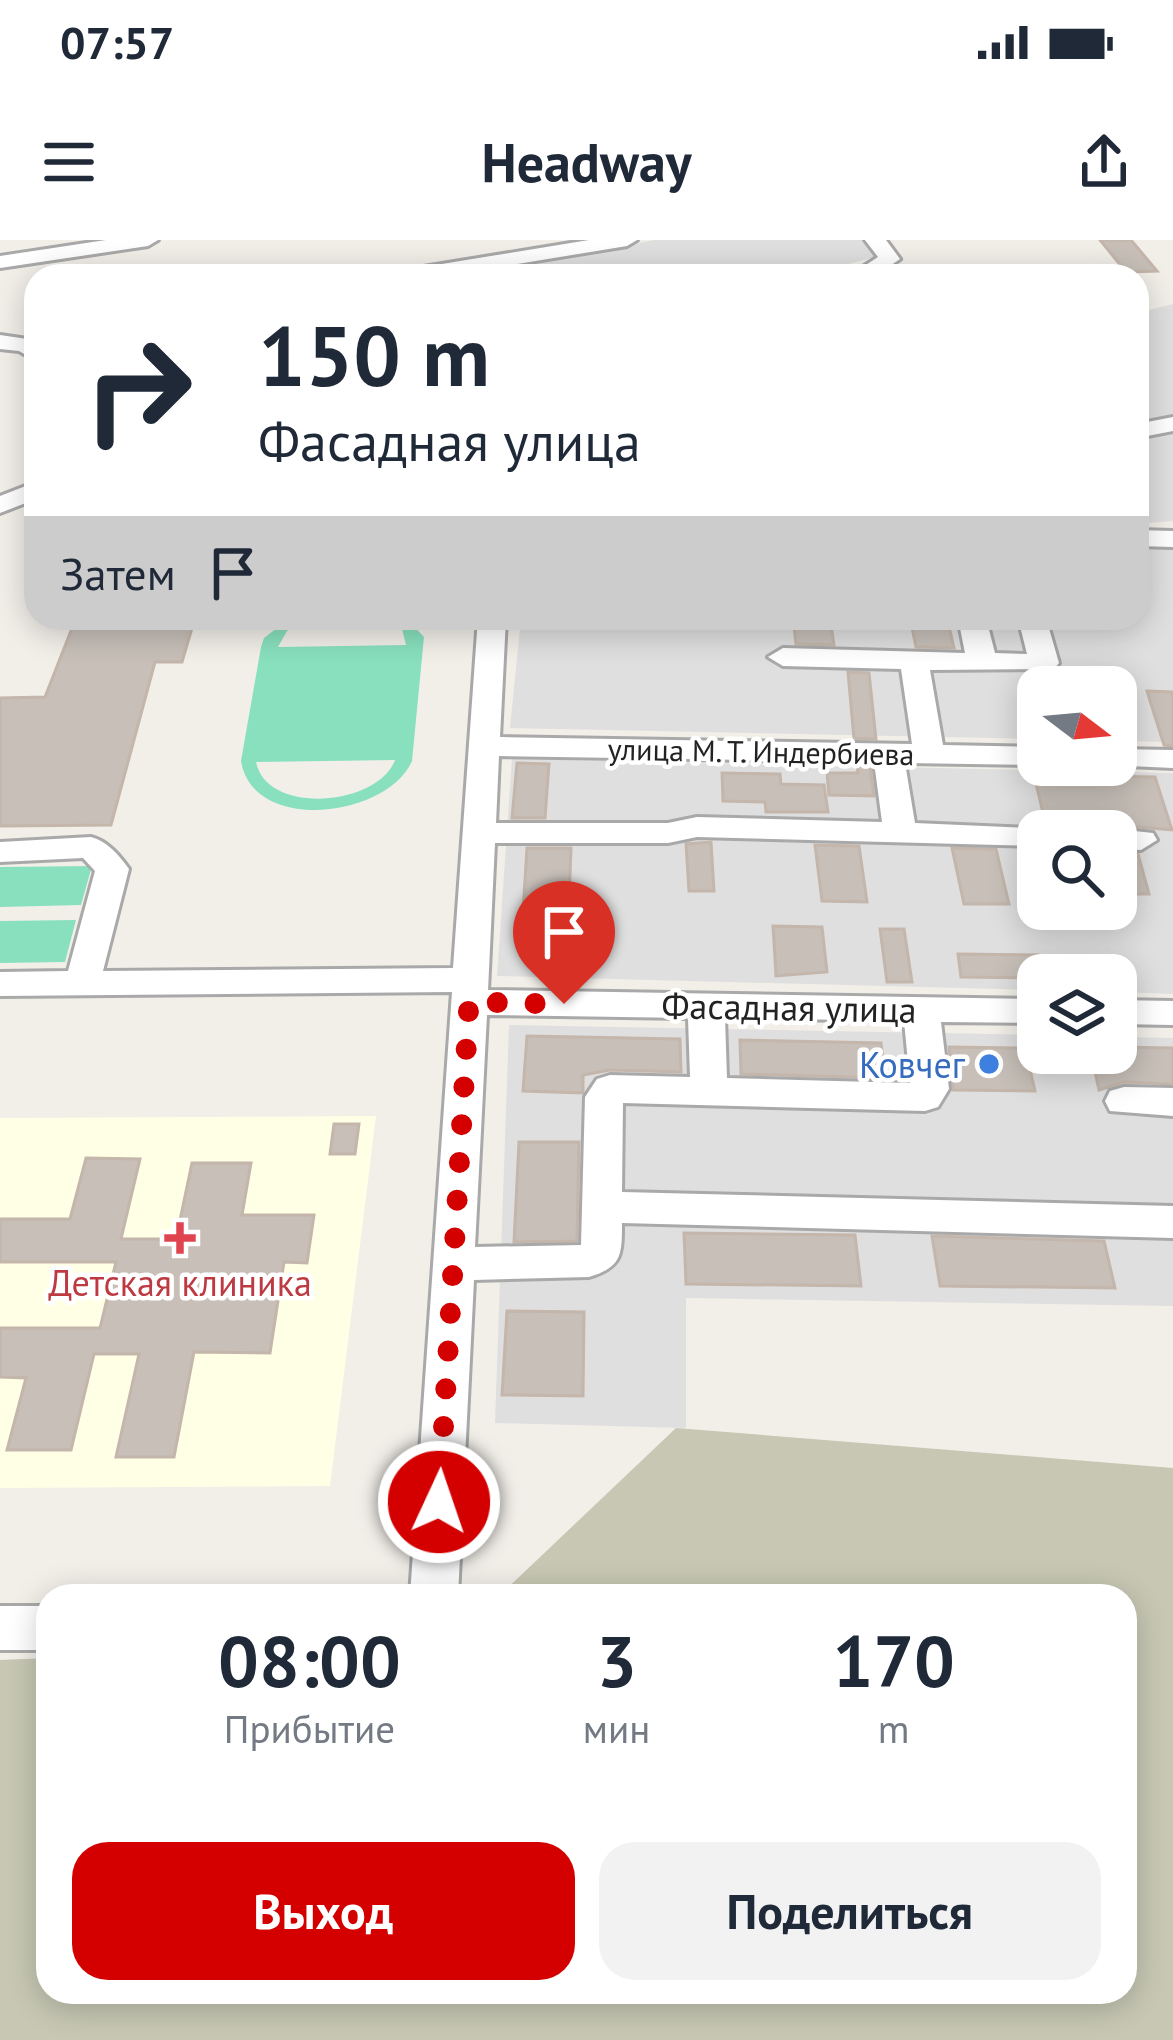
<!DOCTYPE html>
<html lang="ru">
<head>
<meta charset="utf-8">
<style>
	body { margin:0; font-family:"PT Sans",sans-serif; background:#f2f2f3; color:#1f2937; height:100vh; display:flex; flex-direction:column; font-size:45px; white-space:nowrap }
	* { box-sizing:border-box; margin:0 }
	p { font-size:39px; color:#747a83 }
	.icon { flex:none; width:66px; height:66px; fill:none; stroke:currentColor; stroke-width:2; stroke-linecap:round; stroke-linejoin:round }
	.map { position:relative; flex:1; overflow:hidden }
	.panel { position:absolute; left:36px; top:1344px; width:1101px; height:420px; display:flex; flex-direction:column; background:#fff; border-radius:36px; box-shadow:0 6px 30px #0003 }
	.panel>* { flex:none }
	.banner { position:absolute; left:24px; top:24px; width:1125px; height:366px; border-radius:36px; box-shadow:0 6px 30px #0003; background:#fff; color:#1f2937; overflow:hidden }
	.needle { width:78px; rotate:106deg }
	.controls { position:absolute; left:1017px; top:426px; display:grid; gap:24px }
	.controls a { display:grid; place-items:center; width:120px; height:120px; border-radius:24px; background:#fff; box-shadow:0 6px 30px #0003; font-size:60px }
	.pin { position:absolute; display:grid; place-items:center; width:102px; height:102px; color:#fff; margin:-123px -51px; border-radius:50% 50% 50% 0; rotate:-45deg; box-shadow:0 0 12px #0007 }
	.pin .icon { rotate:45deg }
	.me { position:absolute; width:132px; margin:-66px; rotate:3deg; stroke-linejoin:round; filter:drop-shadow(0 0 9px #0008) }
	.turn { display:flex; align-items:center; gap:42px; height:252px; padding:0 36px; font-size:54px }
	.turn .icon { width:156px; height:156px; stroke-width:2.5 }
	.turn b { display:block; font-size:84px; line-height:102px }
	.then { display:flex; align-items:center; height:114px; padding:0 36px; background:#0003; gap:24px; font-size:45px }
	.eta { display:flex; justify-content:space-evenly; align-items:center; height:204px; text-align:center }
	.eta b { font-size:72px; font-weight:600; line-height:84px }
	.primary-button { display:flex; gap:24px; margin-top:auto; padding:24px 36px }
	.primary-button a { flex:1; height:138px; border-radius:36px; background:#d40000; color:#fff; font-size:48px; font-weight:600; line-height:138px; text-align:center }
	.primary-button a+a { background:#f2f2f3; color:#1f2937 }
	.status { display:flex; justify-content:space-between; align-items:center; height:84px; padding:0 60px; background:#fff; direction:ltr }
	.status svg { height:33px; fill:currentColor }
	header { display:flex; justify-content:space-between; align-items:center; height:156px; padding:0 36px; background:#fff; font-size:54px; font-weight:600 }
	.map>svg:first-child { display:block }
	.residential { fill:#e0dfdf; fill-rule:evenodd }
	.education { fill:#ffffe5 }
	.construction { fill:#c7c7b4 }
	.pitch { fill:#88e0be; fill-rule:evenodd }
	.building { fill:#c7bfb8; stroke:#c4b6ab; stroke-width:3 }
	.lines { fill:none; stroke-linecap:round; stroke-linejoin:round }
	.minor-casing { stroke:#a9a9a9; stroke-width:6 }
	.minor { fill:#fff; fill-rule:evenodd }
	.route { stroke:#d40000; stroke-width:21; stroke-dasharray:0 37.8 }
	.shop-dot { fill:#3f7fe0; stroke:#fff; stroke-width:4.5 }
	.health-dot { fill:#e0444e; stroke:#fff; stroke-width:4.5 }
	.labels { text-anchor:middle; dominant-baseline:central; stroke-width:9; stroke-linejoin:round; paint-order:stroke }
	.far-street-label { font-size:30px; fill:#222; stroke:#fff }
	.street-label { font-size:36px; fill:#222; stroke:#fff }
	.shop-label { font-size:36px; fill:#366cbe; stroke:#fff; text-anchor:end }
	.health-label { font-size:36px; fill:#be3a42; stroke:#fff }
</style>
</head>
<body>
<div class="status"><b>07:57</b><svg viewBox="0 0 49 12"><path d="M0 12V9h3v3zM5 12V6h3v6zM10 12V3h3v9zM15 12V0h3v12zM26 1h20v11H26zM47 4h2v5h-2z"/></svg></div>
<header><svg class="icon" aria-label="menu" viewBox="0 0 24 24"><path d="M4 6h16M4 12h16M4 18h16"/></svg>Headway<svg class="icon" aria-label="share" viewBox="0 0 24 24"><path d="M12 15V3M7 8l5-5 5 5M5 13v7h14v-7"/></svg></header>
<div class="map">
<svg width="1173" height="1800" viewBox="0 0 1173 1800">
	<rect width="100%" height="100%" fill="#f2efe9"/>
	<!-- residential -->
	<path class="residential" d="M654,0h210l14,16 -73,20h-336z
		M1173,64v112l-36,7v-110z
		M1173,191v90l-36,3v-88z
		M1137,308h36v194l-57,-1v-54h-78v52l-528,-11 11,-110h616z
		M512,519l661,14v221l-57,-2v-17h-78v15l-541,-14zM1038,591h78v78h-78z
		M509,785l529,10v18h78v-16l57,1v268l-487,-8v130l-191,-5z"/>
	<!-- education -->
	<path class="education" d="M376,876l-46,370 -330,2v-370z"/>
	<!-- construction -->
	<path class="construction" d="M676,1188l497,40v572h-1173v-380l48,-2v334h1077v-396h-626z"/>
	<!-- pitch -->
	<path class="pitch" d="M290,378h22l-25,13 -9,16 128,-2 -4,-16 -18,-11h22l18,19 -12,124c-25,57 -159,73 -171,0l20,-114 3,-9zM395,520c-17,46 -128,56 -139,2z
		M92,626l-11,39 -81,2v-40z
		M76,680l-11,42 -65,1v-42z"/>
	<!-- building -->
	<path class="building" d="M1100,0h31l26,31 -31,1z
		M76,378h119l-13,44h-27l-44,163 -111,1v-128l45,-1z
		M793,378h37l4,27 -38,-1z
		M910,378h37l7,30 -38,-1z
		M848,432l21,1 7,66h-22z
		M1147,451l26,1v54l-9,-1z
		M517,523l32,1 -4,54h-33z
		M857,526h13l4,30 -45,-1 -2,-22h31z
		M722,533l58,1 1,10 43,1 4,27h-62l-1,-10 -42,-1z
		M1034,535l121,2 17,53 -56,-5 -29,5 -4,-16 -40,-1z
		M711,602l3,49h-25l-3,-47z
		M815,605l44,1 8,56 -45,-1z
		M527,608h44l-3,80h-46z
		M952,608l44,1 13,55h-45z
		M1116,614h22l11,40h-26z
		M773,686l49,1 5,45 -51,4z
		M880,689h24l8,53h-25z
		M958,714l80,1v23l-77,-1z
		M527,796l153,3 1,33 -71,-2 -27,5v18l-60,-2z
		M740,800l141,3 4,35 -144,-4z
		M949,807l76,1 10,43 -82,-1z
		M1116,807l57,1v36l-49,-2 -25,8 -8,-37h25z
		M334,884h25l-4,30h-25z
		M519,902h60l-2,99 -63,1z
		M86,918l54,1 -19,80h55l16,-76h59l-9,52h72l-7,48 -23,-1 -14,91 -76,-1 -20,105h-58l23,-103h-45l-23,96h-64l19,-72 -26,-1v-49h100l16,-66h-116v-43h70z
		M684,993l171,2 6,51 -175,-2z
		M932,996l172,5 11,47 -175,-2z
		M507,1071l77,1 -1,84 -81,-1z"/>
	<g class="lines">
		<defs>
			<path id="minor" d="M106,0h52l-10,6 -148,22v-12z
				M589,0h48l-10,6 -183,30h-50l11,-6z
				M865,0h21l14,19 -25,17h-26l29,-19z
				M0,95l34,5 2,21 -17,-10 -19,-2z
				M1173,177v14l-36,7v-14z
				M36,242v17l-36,14v-17z
				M1137,290l36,1v16l-36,-1z
				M478,378h28l-6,119 412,7 -11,-75 -118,-3 -15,-9 15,-9 182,5 -7,-35h28l9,35 32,1 -9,-36h28l13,45 -5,6 -124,1 13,75 95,2 1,18 -134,-2 10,60 135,6 -12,2v15l-341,-9 -29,6h-173l-7,147 550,9v24l-97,-1 8,67 -11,18 -13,4 -302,-8 -1,89 551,14v32l-551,-15c0,32 0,44 -33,54l-115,3 -16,316h-48l42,-604 -452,4v-24l68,-1 27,-100 -12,-13 -83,4v-20l91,-5c16,4 28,18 38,32l-26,102 350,-3zM499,516l375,6 8,60 -185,-5 -29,6h-172zM487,775l201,3 2,59 -80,-2 -13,4 -12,18 -4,148 -106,2zM725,778l179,3 6,62 -183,-5z
				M1116,509l57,1v18l-66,-3h9z
				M1116,589l37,4 4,7 -16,10 -25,-1v-18h-8z
				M1116,760l57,1v24l-57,-1z
				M1124,847l49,1v28l-63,-5 -5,-10 5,-10z
				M0,1366h48v44h-48z"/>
		</defs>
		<!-- minor casing -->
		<use href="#minor" class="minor-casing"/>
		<!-- minor -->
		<use href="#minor" class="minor"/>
	</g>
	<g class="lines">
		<!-- route -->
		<path class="route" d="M439,1262l30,-500 95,2"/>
	</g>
	<!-- markers -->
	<circle class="shop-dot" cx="989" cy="824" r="12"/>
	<path class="health-dot" d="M174 980h12v12h12v12h-12v12h-12v-12h-12v-12h12z"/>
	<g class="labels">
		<!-- far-street labels -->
		<g class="far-street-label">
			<text transform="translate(761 511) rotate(1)">улица М. Т. Индербиева</text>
		</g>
		<!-- street labels -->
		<g class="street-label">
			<text transform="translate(789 767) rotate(1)">Фасадная улица</text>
		</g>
		<!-- shop labels -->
		<g class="shop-label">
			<text x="965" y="824">Ковчег</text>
		</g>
		<!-- health labels -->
		<g class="health-label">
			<text x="180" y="1042">Детская клиника</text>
		</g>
	</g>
</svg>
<div class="controls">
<a><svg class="needle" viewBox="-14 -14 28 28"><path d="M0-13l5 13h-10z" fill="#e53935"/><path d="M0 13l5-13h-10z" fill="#747a83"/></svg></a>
<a><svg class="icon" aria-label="search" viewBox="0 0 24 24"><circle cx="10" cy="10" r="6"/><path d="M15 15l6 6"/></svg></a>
<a><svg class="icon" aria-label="layers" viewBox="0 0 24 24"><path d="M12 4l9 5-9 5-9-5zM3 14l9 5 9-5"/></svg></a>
</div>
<div class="pin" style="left:564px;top:764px;background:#d93025"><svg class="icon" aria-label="arrive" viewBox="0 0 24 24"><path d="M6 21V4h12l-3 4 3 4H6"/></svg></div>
<svg class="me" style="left:439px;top:1262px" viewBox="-20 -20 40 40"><circle r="17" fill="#d40000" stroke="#fff" stroke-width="3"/><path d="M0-11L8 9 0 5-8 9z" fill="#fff"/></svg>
<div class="banner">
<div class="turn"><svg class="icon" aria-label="right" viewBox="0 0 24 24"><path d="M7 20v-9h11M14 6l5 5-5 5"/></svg><div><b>150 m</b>Фасадная улица</div></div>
<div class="then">Затем<svg class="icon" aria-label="arrive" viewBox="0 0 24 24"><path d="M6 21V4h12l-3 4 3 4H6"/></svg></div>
</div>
<section class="panel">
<div class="eta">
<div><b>08:00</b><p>Прибытие</p></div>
<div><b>3</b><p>мин</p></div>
<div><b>170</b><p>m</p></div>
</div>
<div class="primary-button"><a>Выход</a><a>Поделиться</a></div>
</section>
</div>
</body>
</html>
